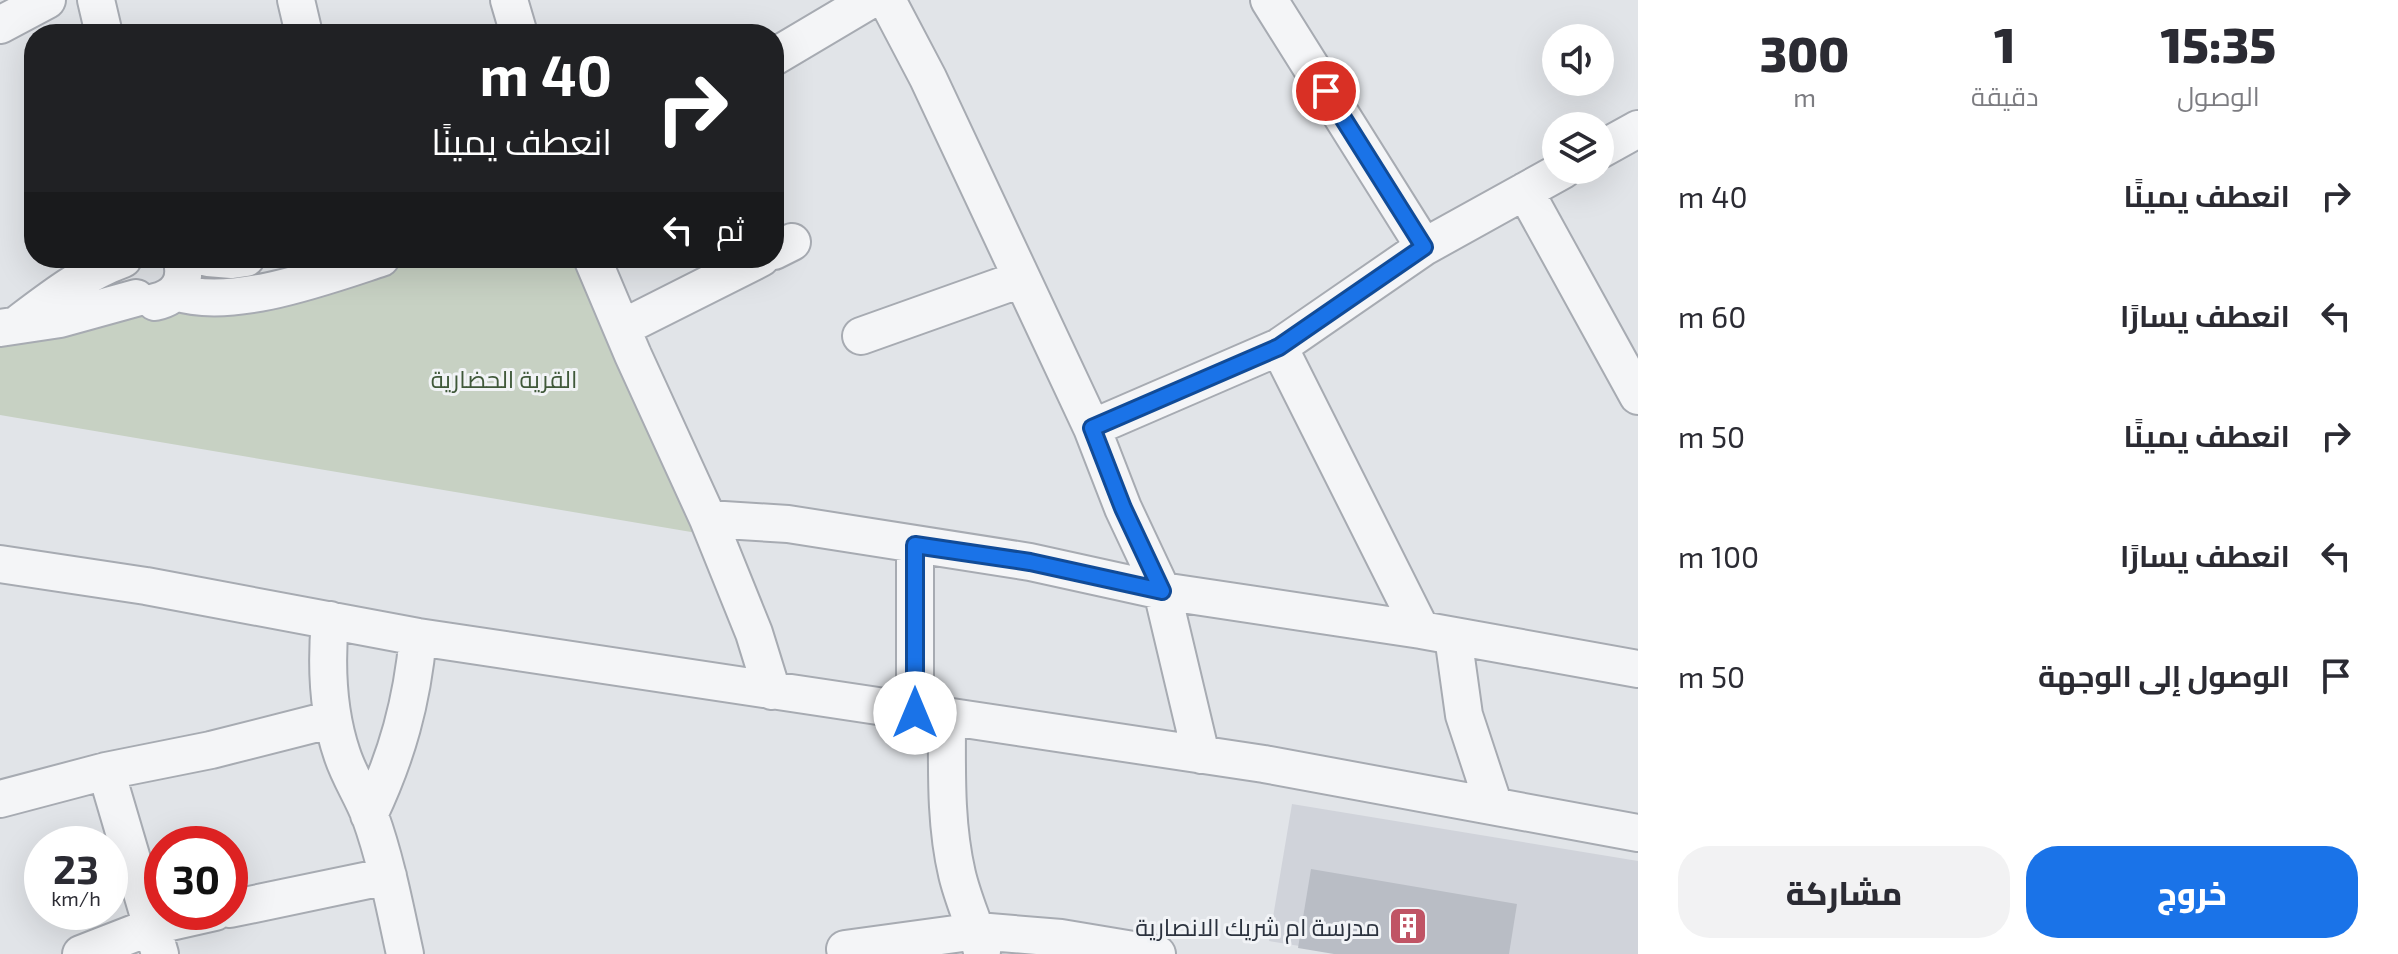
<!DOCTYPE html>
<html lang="ar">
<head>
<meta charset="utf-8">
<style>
	body { margin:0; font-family:"Exo 2",Cairo,sans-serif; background:#f2f2f3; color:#2b2b33; direction:rtl; height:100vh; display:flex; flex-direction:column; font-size:30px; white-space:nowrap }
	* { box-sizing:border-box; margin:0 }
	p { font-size:26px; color:#7c7c81 }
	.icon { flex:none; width:44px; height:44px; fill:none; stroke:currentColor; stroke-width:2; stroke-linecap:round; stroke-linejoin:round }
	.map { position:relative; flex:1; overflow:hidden; direction:ltr }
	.panel { display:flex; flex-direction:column; background:#fff; width:760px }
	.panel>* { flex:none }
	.top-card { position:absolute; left:24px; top:24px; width:760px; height:244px; border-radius:32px; box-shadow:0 8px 32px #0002; direction:rtl; background:#202124; color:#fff; overflow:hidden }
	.controls { position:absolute; left:1542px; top:24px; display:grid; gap:16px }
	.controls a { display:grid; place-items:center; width:72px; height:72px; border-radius:50%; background:#fff; box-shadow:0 8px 32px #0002; font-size:40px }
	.speed { position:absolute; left:24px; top:826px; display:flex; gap:16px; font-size:40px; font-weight:700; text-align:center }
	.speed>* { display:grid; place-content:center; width:104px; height:104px; border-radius:50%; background:#fff; box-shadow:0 8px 32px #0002; line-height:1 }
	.speed small { font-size:20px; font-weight:400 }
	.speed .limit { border:12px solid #d22; background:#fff; color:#111 }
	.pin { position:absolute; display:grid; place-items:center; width:68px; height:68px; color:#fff; margin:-34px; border:4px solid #fff; border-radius:50%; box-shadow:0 2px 8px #0007 }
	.me { position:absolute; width:88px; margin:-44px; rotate:0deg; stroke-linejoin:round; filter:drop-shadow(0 0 6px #0008) }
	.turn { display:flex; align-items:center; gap:28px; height:168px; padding:0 40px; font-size:36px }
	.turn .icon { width:104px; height:104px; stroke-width:2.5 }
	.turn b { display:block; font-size:56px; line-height:68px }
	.then { display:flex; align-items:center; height:76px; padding:0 40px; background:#0003; gap:16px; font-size:30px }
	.eta { display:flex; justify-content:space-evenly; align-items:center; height:136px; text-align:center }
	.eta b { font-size:48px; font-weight:800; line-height:56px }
	.action { display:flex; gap:16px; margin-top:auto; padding:16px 40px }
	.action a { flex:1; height:92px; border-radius:32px; background:#1a73e8; color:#fff; font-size:32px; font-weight:800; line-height:92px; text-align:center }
	.action a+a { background:#f2f2f3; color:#2b2b33 }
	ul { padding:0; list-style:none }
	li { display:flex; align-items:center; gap:24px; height:120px; padding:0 40px }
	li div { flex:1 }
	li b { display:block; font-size:30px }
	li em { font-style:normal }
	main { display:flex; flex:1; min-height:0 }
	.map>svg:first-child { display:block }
	.built { fill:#d0d3da }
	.green { fill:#c7d1c3 }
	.building { fill:#b9bdc5 }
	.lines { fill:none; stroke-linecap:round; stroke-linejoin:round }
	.minor-casing { stroke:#a7abb2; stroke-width:40 }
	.minor { stroke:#f4f5f7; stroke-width:36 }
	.route-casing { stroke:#114b97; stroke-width:20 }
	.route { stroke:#1a73e8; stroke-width:14 }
	.labels { text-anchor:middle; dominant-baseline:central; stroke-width:6; stroke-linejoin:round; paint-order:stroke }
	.park-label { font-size:24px; fill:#40593a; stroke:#f1f3f6 }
	.poi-label { font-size:24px; fill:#2b323e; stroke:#f1f3f6; text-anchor:end }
</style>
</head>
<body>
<main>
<section class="panel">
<div class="eta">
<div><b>15:35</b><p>الوصول</p></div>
<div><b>1</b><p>دقيقة</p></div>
<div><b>300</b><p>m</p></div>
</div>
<ul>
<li><svg class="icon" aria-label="right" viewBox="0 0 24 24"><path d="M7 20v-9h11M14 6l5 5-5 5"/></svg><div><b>انعطف يمينًا</b></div><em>40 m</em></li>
<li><svg class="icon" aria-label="left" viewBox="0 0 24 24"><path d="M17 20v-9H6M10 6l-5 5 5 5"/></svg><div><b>انعطف يسارًا</b></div><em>60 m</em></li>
<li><svg class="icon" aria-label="right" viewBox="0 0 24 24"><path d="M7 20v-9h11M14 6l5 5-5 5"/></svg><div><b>انعطف يمينًا</b></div><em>50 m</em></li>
<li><svg class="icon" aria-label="left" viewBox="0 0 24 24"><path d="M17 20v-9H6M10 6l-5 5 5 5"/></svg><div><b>انعطف يسارًا</b></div><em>100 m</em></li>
<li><svg class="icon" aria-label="arrive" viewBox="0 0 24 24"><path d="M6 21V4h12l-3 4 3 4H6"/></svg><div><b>الوصول إلى الوجهة</b></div><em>50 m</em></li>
</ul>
<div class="action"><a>خروج</a><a>مشاركة</a></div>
</section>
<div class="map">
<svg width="1638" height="954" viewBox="0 0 1638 954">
	<rect width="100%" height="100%" fill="#e1e4e8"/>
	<!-- built -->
	<path class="built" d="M1292,804l346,57v93h-289l-80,-13z"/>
	<!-- green -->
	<path class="green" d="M389,258h196l118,276 -703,-119v-77z"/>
	<!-- building -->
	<path class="building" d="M1311,869l206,35 -8,50h-175l-36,-6z"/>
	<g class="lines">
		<defs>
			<path id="minor" d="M96,0l8,34
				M296,0l8,34
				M509,0l10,34
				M887,0l41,78 164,350 31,80 39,83 39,164
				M1269,0l155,247
				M0,25l47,-25
				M774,57l96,-57
				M1600,150l38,-21
				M1525,191l113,205
				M774,251l18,-9
				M208,258l24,2 14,-2
				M592,258l41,97 75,164 46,114 18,58
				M176,292c56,19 150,-16 205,-34
				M155,302c23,-5 33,-22 26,-44
				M19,323c33,-25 65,-50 104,-64
				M0,328l60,-9 76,-21
				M622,328l139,-70
				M861,336l160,-57
				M1279,347l142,283
				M1092,428l187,-81 145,-100 139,-77
				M708,519l80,5 242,38 132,29 259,39 217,39
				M915,545v168
				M0,564l146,22 272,51 846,127 374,69
				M330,620c-4,45 -3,90 12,134 7,22 20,41 28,62 16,44 25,92 35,138
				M1453,636l11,79 30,91
				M947,717c0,52 -2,106 10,157 6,26 18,51 25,77
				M106,771l54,183
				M0,799l106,-28 105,-21 122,-31
				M369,815c28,-59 43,-113 49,-178
				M230,909l158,-33
				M845,949l132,-18 84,7 96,16
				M81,954l72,-28 62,-14"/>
		</defs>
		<!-- minor casing -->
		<use href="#minor" class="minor-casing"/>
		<!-- minor -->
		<use href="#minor" class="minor"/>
	</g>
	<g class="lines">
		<defs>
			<path id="route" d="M915,713v-168l115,17 132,29 -39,-83 -31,-80 187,-81 145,-100 -98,-156"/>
		</defs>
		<!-- route casing -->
		<use href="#route" class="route-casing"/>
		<!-- route -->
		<use href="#route" class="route"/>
	</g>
	<!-- icons -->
	<defs>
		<symbol id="building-square" viewBox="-11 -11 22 22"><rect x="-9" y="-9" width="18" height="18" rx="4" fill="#c05465" stroke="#f1f3f6"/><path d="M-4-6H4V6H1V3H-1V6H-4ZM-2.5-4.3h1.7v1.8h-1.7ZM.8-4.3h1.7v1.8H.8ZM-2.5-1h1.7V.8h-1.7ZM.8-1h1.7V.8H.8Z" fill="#fff"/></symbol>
	</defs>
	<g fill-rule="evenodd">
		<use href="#building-square" x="1386" y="904" width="44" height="44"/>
	</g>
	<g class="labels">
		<!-- park labels -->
		<g class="park-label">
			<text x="504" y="378">القرية الحضارية</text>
		</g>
		<!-- poi labels -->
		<g class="poi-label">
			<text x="1380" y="926">مدرسة ام شريك الانصارية</text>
		</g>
	</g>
</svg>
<div class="controls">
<a><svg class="icon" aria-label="sound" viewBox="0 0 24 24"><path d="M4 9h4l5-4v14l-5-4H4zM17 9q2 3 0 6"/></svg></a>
<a><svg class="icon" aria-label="layers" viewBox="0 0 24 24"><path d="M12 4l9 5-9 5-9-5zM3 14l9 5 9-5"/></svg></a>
</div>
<div class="speed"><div>23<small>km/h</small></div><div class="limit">30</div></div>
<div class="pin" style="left:1326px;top:91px;background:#d93025"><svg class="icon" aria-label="arrive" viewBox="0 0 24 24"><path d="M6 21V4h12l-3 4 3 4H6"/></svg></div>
<svg class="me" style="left:915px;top:713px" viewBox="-20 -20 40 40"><circle r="19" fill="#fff"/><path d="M0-13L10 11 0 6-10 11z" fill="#1a73e8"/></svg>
<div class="top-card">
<div class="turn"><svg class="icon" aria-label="right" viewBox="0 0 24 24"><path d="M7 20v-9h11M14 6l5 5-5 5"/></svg><div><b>40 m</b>انعطف يمينًا</div></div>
<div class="then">ثم<svg class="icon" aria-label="left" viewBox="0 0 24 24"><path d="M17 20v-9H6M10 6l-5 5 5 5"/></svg></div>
</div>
</div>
</main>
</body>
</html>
